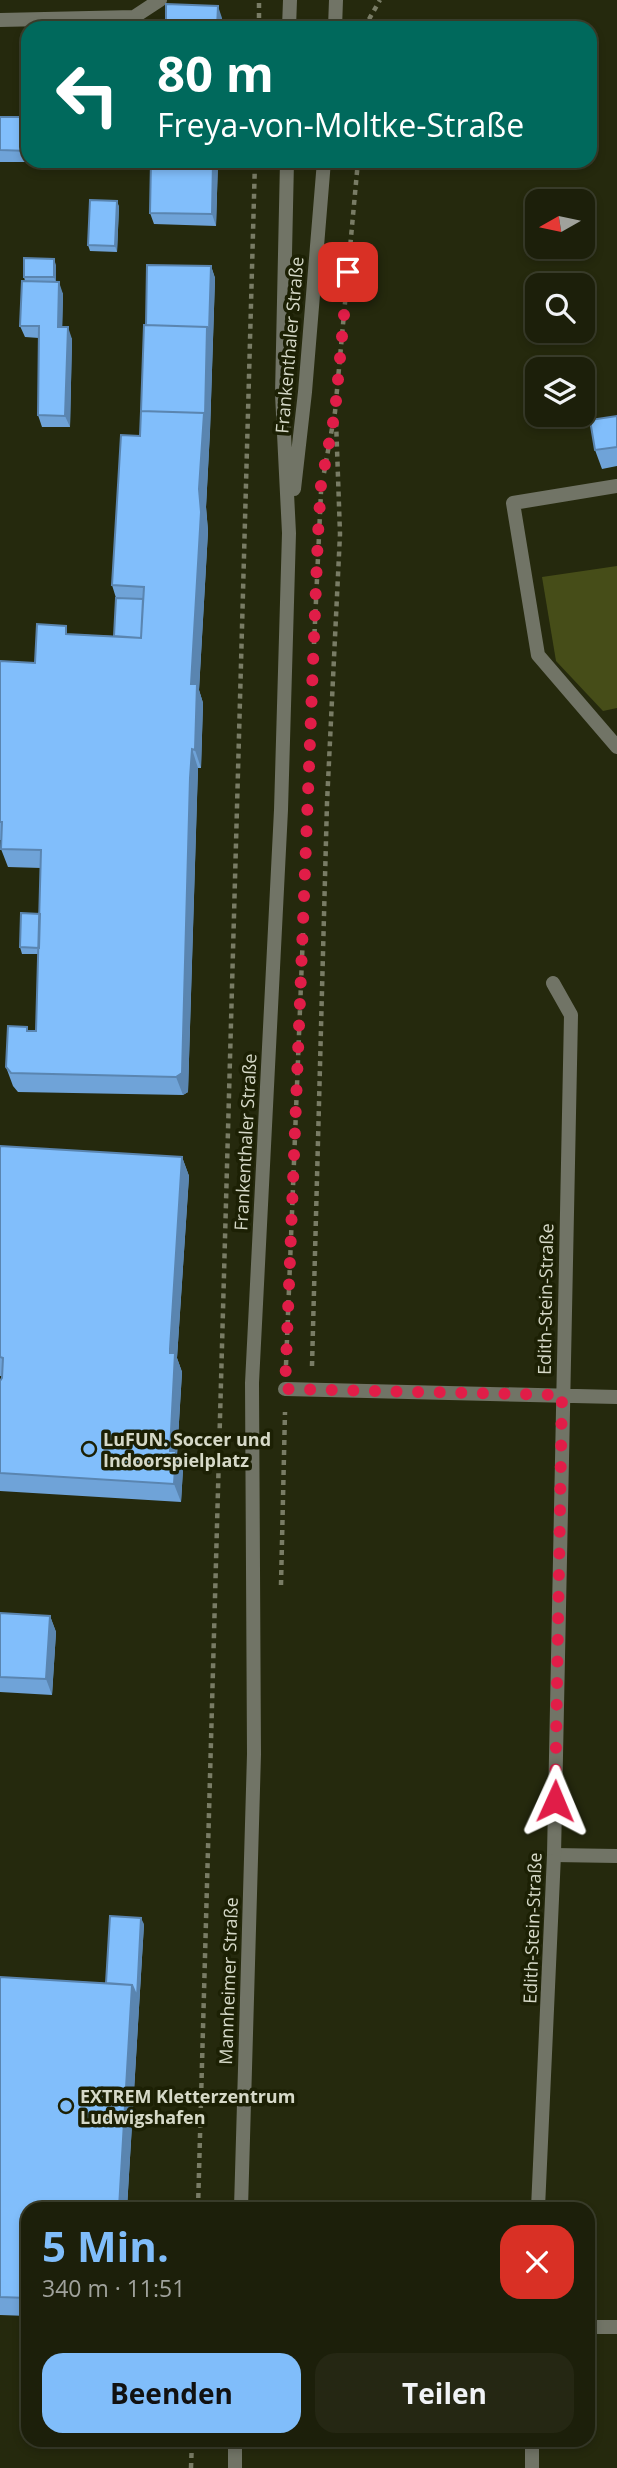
<!DOCTYPE html>
<html lang="de">
<head>
<meta charset="utf-8">
<style>
	body { margin:0; font-family:"Open Sans",sans-serif; background:#252713; color:#f1f3f6; height:100vh; display:flex; flex-direction:column; font-size:26px; white-space:nowrap }
	* { box-sizing:border-box; margin:0 }
	p { font-size:23px; color:#a0a29c }
	.icon { flex:none; width:38px; height:38px; fill:none; stroke:currentColor; stroke-width:2; stroke-linecap:round; stroke-linejoin:round }
	.map { position:relative; flex:1; overflow:hidden }
	.side { position:absolute; left:21px; top:2202px; width:574px; height:245px; display:flex; flex-direction:column; background:#1c1f0a; border-radius:21px; box-shadow:0 4px 10px #0003,0 0 0 2px #3a3d2b }
	.side>* { flex:none }
	.top-card { position:absolute; left:21px; top:21px; width:576px; height:147px; border-radius:21px; box-shadow:0 4px 10px #0003,0 0 0 2px #3a3d2b; background:#00695c; color:#fff; overflow:hidden }
	.needle { width:46px; rotate:261deg }
	.tools { position:absolute; left:525px; top:189px; display:grid; gap:14px }
	.tools a { display:grid; place-items:center; width:70px; height:70px; border-radius:14px; background:#1c1f0a; box-shadow:0 4px 10px #0003,0 0 0 2px #3a3d2b; font-size:35px }
	.pin { position:absolute; display:grid; place-items:center; width:60px; height:60px; color:#fff; margin:-30px; border-radius:14px; box-shadow:0 4px 10px #0006 }
	.me { position:absolute; width:77px; margin:-38px; rotate:1deg; stroke-linejoin:round; filter:drop-shadow(0 0 5px #0008) }
	.turn { display:flex; align-items:center; gap:24px; height:147px; padding:0 21px; font-size:32px }
	.turn .icon { width:91px; height:91px; stroke-width:2.5 }
	.turn b { display:block; font-size:49px; line-height:60px }
	.round { display:grid; place-items:center; flex:none; width:74px; height:74px; border-radius:21px; background:#252713 }
	.head { display:flex; align-items:center; justify-content:space-between; height:119px; padding:0 21px }
	h1 { font-size:42px; font-weight:700; line-height:52px; color:#80bdfa }
	.action { display:flex; gap:14px; margin-top:auto; padding:14px 21px }
	.action a { flex:1; height:80px; border-radius:21px; background:#80bdfa; color:#111; font-size:28px; font-weight:700; line-height:80px; text-align:center }
	.action a+a { background:#252713; color:#f1f3f6 }
	.map>svg:first-child { display:block }
	.green { fill:#464d18 }
	.lines { fill:none; stroke-linecap:round; stroke-linejoin:round }
	.path { stroke:#797c65; stroke-width:4.5; stroke-dasharray:5 5; stroke-linecap:butt }
	.service { stroke:#717466; stroke-width:14 }
	.minor { stroke:#717466; stroke-width:14 }
	.tertiary { stroke:#717466; stroke-width:14 }
	.wall { fill:#6fa3d8 }
	.shaded-wall { fill:#5a85b0 }
	.building { fill:#81befb; stroke:#5a85b0; stroke-width:2 }
	.route { stroke:#e11d48; stroke-width:12; stroke-dasharray:0 21.6 }
	.poi-dot { fill:#80bdfa; stroke:#1c2004; stroke-width:2.5 }
	.labels { text-anchor:middle; dominant-baseline:central; stroke-width:7; stroke-linejoin:round; paint-order:stroke }
	.street-label { font-size:18px; fill:#d6d9c8; stroke:#1c2004 }
	.poi-label { font-size:18px; font-weight:bold; fill:#d6d9c8; stroke:#1c2004; text-anchor:start }
</style>
</head>
<body>
<div class="map">
<svg width="617" height="2468" viewBox="0 0 617 2468">
	<rect width="100%" height="100%" fill="#25290d"/>
	<!-- green -->
	<path class="green" d="M617,566v142l-14,3 -47,-50 -14,-84z"/>
	<g class="lines">
		<!-- path -->
		<path class="path" d="M259,28v-28
			M364,28l16,-28
			M324,473l11,-61 23,-251
			M314,644l7,-152
			M286,1365l17,-432
			M312,1366l15,-563 13,-269 -4,-114
			M281,1585l4,-173
			M198,2208l57,-2047
			M191,2468l1,-28"/>
		<!-- service -->
		<path class="service" d="M0,20l134,-3 26,-17
			M617,486l-104,17 25,152 79,92
			M554,1855l63,1"/>
		<!-- minor -->
		<path class="minor" d="M285,1389l332,8
			M538,2208l16,-353 17,-840 -18,-32
			M588,2327h29
			M532,2468v-28"/>
		<!-- tertiary -->
		<path class="tertiary" d="M289,28l1,-28
			M335,28l1,-28
			M294,489l11,-97 19,-231
			M241,2208l13,-454 -2,-371 29,-573 8,-277 -7,-139 5,-233
			M235,2468v-28"/>
	</g>
	<!-- wall -->
	<path class="wall" d="M0,117h28v44h19v1h-47z
		M151,161h67l-2,65 -62,-2 -4,-11z
		M117,201l2,6 -2,45 -27,-1 -2,-6z
		M56,265v17l7,12 -1,33 10,12 -2,88h-28l-4,-12 1,-77 -14,-1 -5,-11 5,-45 -1,-4z
		M211,266l4,12 -5,153 -4,76 2,24 -9,159 4,13 -2,65h-3l-1,29 -9,295 -5,3 -165,-3 -5,-6 -7,-19 21,-40 1,4h8l2,-77h-16l-2,-7 20,-33 1,-46 -33,-1 -7,-18 1,-9h-2v-179l35,2 34,-29 45,2 2,-38 -4,-13 28,-149 6,-111z
		M617,416v50l-15,3 -7,-19z
		M0,1146l182,11 7,19 -12,182 5,14 -5,83 6,14 -2,33 -181,-11v-110l2,-5h-2z
		M0,1613l50,3 6,16 -4,63 -52,-3z
		M144,1924l-17,284h-99v108l-28,-1v-338l106,6z"/>
	<!-- shaded-wall -->
	<path class="shaded-wall" d="M218,6l4,12v10h-5z
		M213,161h5l-2,65 -4,-12z
		M117,201l2,6 -2,45 -2,-6z
		M54,259l2,6v18l-2,-6z
		M211,266l4,12 -5,153 -4,76 2,24 -9,159 4,13 -2,65 -6,-18 -4,-66 8,-195z
		M59,282l4,12 -1,45 -4,-12z
		M68,327l4,12 -2,88 -5,-11z
		M192,749l6,19 -10,324 -5,3 -7,-18z
		M182,1157l7,19 -12,182 5,14 -5,83 6,14 -2,33 -7,-18 -4,-33v-102z
		M50,1616l6,16 -4,63 -6,-16z
		M141,1918l3,6 -17,284h-8l13,-223z"/>
	<!-- building -->
	<path class="building" d="M166,4l52,2 -1,22h-51z
		M0,117h28v34l-28,-1z
		M151,161h62l-1,53 -62,-1z
		M90,200l27,1 -2,45 -27,-1z
		M24,258l30,1v18h-30z
		M147,265l64,1 -2,65 -2,-4 -61,-2z
		M22,281l37,1 -1,45h10l-3,89 -27,-1 1,-89h-19z
		M144,325l63,2 -2,89 -1,-3 -63,-2z
		M141,411l63,2 -5,76 2,23 -10,172h6l-2,66 -3,-1 -2,29 -8,295 -6,4 -165,-4 -5,-6 2,-41 19,1v4h9l5,-181 -40,-1 1,-27h-2v-161l35,2 2,-39 29,2v8l75,4 3,-51 -32,-2 9,-150 19,1z
		M617,416v31l-22,3 -5,-30z
		M116,598l27,1 -2,39 -27,-2z
		M21,913l19,1 -1,34 -19,-1z
		M0,1146l182,11 -12,192v4h5l-5,98h6l-2,33 -174,-11v-92l2,-3 1,-20 -3,-1z
		M0,1613l50,3 -4,63 -46,-2z
		M110,1916l31,2 -4,79 -5,-12 -26,-2z
		M0,1977l132,8 -13,223h-91v90l-28,-1z"/>
	<g class="lines">
		<!-- route -->
		<path class="route" d="M348,272l-13,140 -14,73 -3,49 -33,855 277,6 -7,406"/>
	</g>
	<!-- markers -->
	<g class="poi-dot">
		<circle cx="89" cy="1449" r="7"/>
		<circle cx="66" cy="2106" r="7"/>
	</g>
	<g class="labels">
		<!-- street labels -->
		<g class="street-label">
			<text transform="translate(289 345) rotate(-85)">Frankenthaler Straße</text>
			<text transform="translate(245 1142) rotate(-87)">Frankenthaler Straße</text>
			<text transform="translate(545 1299) rotate(-89)">Edith-Stein-Straße</text>
			<text transform="translate(532 1928) rotate(-88)">Edith-Stein-Straße</text>
			<text transform="translate(228 1981) rotate(-88)">Mannheimer Straße</text>
		</g>
		<!-- poi labels -->
		<g class="poi-label">
			<text x="103" y="1439">LuFUN. Soccer und<tspan x="103" dy="21">Indoorspielplatz</tspan></text>
			<text x="80" y="2096">EXTREM Kletterzentrum<tspan x="80" dy="21">Ludwigshafen</tspan></text>
		</g>
	</g>
</svg>
<div class="tools">
<a><svg class="needle" viewBox="-14 -14 28 28"><path d="M0-13l5 13h-10z" fill="#e53935"/><path d="M0 13l5-13h-10z" fill="#a0a29c"/></svg></a>
<a><svg class="icon" aria-label="search" viewBox="0 0 24 24"><circle cx="10" cy="10" r="6"/><path d="M15 15l6 6"/></svg></a>
<a><svg class="icon" aria-label="layers" viewBox="0 0 24 24"><path d="M12 4l9 5-9 5-9-5zM3 14l9 5 9-5"/></svg></a>
</div>
<div class="pin" style="left:348px;top:272px;background:#d93025"><svg class="icon" aria-label="arrive" viewBox="0 0 24 24"><path d="M6 21V4h12l-3 4 3 4H6"/></svg></div>
<svg class="me" style="left:555px;top:1801px" viewBox="-20 -20 40 40"><path d="M0-17L14 15 0 8-14 15z" fill="#e11d48" stroke="#fff" stroke-width="4"/></svg>
<div class="top-card">
<div class="turn"><svg class="icon" aria-label="left" viewBox="0 0 24 24"><path d="M17 20v-9H6M10 6l-5 5 5 5"/></svg><div><b>80 m</b>Freya-von-Moltke-Straße</div></div>
</div>
<section class="side">
<div class="head"><div><h1>5 Min.</h1><p>340 m · 11:51</p></div><a class="round" style="background:#d93025;color:#fff"><svg class="icon" aria-label="close" viewBox="0 0 24 24"><path d="M6 6l12 12M18 6L6 18"/></svg></a></div>
<div class="action"><a>Beenden</a><a>Teilen</a></div>
</section>
</div>
</body>
</html>
